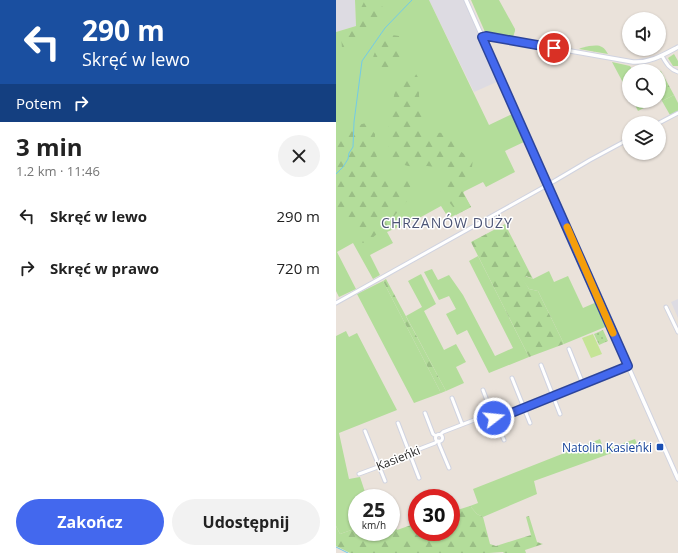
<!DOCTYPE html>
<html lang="pl">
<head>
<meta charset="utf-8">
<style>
	body { margin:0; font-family:"Open Sans",sans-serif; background:#f2f2f2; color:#222; height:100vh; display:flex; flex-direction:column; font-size:15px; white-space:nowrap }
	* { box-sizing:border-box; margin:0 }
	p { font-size:13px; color:#767676 }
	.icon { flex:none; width:22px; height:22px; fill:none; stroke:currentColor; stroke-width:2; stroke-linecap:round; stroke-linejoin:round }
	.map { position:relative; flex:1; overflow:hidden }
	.side { display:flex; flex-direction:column; background:#fff; width:336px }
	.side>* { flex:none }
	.banner { background:#1a4fa0; color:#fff; overflow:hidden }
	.controls { position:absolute; left:286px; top:12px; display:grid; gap:8px }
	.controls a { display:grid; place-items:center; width:44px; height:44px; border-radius:50%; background:#fff; box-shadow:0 1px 3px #0004; font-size:20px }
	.speed { position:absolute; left:12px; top:489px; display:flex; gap:8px; font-size:20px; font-weight:700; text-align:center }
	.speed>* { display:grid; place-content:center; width:52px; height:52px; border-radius:50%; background:#fff; box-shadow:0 1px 3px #0004; line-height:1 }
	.speed small { font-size:10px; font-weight:400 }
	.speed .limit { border:6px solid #d22; background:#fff; color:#111 }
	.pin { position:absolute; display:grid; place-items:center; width:34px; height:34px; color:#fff; margin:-17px; border:2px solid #fff; border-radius:50%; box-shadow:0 1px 4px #0007 }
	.me { position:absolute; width:44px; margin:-22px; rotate:74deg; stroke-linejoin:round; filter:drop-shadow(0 0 3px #0008) }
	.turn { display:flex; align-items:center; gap:14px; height:84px; padding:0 16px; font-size:18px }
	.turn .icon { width:52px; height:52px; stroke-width:2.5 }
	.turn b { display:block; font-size:28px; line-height:34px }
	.then { display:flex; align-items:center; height:38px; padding:0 16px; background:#0003; gap:8px; font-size:15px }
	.round { display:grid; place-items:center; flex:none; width:42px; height:42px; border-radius:21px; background:#f2f2f2 }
	.headline { display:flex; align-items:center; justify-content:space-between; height:68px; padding:0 16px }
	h1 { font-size:24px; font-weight:700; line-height:30px }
	.primary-button { display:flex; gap:8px; margin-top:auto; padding:8px 16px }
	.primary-button a { flex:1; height:46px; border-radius:24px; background:#4368ee; color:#fff; font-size:16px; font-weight:700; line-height:46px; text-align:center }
	.primary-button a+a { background:#f2f2f2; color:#222 }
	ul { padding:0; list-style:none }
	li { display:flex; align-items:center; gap:12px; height:52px; padding:0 16px }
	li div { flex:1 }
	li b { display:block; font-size:15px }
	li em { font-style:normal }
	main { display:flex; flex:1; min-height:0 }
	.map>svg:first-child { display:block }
	.industrial { fill:#dddbe2 }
	.grass { fill:#b3dd9a }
	.forest { fill:url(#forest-firs) }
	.park { fill:url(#park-dots) }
	.pitch { fill:#c5e496 }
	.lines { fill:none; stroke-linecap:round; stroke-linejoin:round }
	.stream { stroke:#73cbe6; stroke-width:1 }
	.minor-casing { stroke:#d0d3e0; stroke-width:5 }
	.tertiary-casing { stroke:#d0d3e0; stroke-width:5.5 }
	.minor { stroke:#fff; stroke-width:3 }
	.tertiary { stroke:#fff; stroke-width:3.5 }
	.route-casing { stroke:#2c449b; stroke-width:10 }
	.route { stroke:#4368ee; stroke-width:7 }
	.slow { stroke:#f59e0b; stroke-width:7 }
	.transit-dot { fill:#1a4fb4; stroke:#fff; stroke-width:1.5 }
	.labels { text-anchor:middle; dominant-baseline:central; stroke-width:3; stroke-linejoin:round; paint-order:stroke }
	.transit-label { font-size:12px; fill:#164399; stroke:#fff; text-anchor:end }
	.street-label { font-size:12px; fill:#282828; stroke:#fff }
	.quarter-label { font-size:14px; letter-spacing:1px; fill:#4c5475; stroke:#fff }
</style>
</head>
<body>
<main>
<section class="side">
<div class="banner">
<div class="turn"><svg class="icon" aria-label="left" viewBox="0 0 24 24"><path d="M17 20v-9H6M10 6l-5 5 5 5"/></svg><div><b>290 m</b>Skręć w lewo</div></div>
<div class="then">Potem<svg class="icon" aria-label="right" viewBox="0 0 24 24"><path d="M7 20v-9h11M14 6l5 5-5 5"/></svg></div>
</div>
<div class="headline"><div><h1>3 min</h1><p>1.2 km · 11:46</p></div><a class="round"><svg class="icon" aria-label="close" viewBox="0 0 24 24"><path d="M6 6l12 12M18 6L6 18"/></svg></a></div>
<ul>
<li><svg class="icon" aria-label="left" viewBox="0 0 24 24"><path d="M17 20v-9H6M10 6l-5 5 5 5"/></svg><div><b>Skręć w lewo</b></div><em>290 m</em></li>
<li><svg class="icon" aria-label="right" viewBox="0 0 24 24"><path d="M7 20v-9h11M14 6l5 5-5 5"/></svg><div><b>Skręć w prawo</b></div><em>720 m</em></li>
</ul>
<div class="primary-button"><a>Zakończ</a><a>Udostępnij</a></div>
</section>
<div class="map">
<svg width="342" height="553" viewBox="0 0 342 553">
	<defs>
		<pattern id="forest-firs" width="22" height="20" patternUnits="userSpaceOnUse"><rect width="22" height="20" fill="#b3dd9a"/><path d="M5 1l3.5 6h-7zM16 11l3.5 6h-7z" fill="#9abe85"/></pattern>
		<pattern id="park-dots" width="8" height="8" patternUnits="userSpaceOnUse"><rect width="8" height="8" fill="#b3dd9a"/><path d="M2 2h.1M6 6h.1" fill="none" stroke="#9abe85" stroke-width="1.8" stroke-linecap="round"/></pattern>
	</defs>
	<rect width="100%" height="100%" fill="#eae2da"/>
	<!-- industrial -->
	<path class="industrial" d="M0,0h19l1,26 -20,6z
		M93,0h35l35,81 -25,11z
		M342,299v19l-7,-16z"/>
	<!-- grass -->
	<path class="grass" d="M19,0h74l60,125 25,-12 12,28 -21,10 10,21 -29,15 -3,-5 -20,10 8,15 -20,10 -2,-5 -3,2 -5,-8 -20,11 -34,15 6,11 -23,12 10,20 -7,4 -20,-36 -16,9 19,37 -17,8 -3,-6v-259l20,-6z
		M135,0h28l16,29v2l-2,6 -28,-5z
		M338,54l4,7v5h-5l-5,-8z
		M276,62l18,4 3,5h-4v20l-1,1z
		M338,95l4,8v8l-8,4 -8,-14z
		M142,256l51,101 -40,16 -22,-43 -10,5 -11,-21 10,-5 -7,-13 -10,4 -15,-28 8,-3 6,11 11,-5 14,20 32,61 18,-8 -44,-87z
		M213,271l5,11 14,-6 15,32 16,-7 11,24 -46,19 -26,-53 -9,-2 -7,-10 3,-3 8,3z
		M85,274l15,30 -12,7 20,39 12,-6 10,18 -10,5 8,16 -18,8 -40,-75 16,-9 -14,-26z
		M47,281l58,112 -27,10 -57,-109z
		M10,331l3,6 8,-4 40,77 -58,23 10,46 11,-2 7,21h-10v30l-17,6 -4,-8v-190z
		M264,439l4,11 31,-11 2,5 -103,37 3,13 -54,23 -6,-3 -7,-8 8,-3 -5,-14z"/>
	<!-- forest -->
	<path class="forest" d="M29,0h14l4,8 -1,3c-2,4 -5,9 -8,13 -9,10 -20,17 -32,24l-1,-12 9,-1v-4l6,-2v-11z
		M56,35l7,1c5,8 5,13 3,22l-14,10 -7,2c-19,-10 1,-28 11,-35z
		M253,46c10,-1 14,-1 19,8l-29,-5 2,-1z
		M309,68l16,3 13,24 -12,6 -3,-7v-23h-12z
		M80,74c5,7 3,12 3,21 0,4 3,9 5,13l7,-1 3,1 1,2 -12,11 1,5 4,6c6,1 14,0 18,2 7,3 9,11 14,17 4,3 9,5 12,10 1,2 0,4 0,6 1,13 -1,15 -9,26l8,14 -15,8 -3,-8 -18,-23 -1,-5c5,-1 10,0 15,-2v-3l-5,-6 -17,-2 -8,1 -11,-1 -10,-3 -6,-5 -4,-7 1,-8 -1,-14 7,-39 16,-14z
		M297,101h15l2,4 -12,6z
		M30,123l9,11v12l2,12 5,16 5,4 21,3 3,7 -3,12 -24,28 -13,11 -8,4 -6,-4 -2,-15c-8,-5 -10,-5 -19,-3v-86l10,-7z
		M169,224l28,55 -7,-3 -3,3 6,10 9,2 26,53 -35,13 -58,-115z
		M50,279l60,112 -5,2 -58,-112z
		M134,506l7,8 6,3 7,27 6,2 35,-11 -5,-18 3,-1 8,26 6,2 -18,6 1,3h-22l-1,-1 -14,1h-139l-14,-7v-20l4,8 17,-6v4h34v-13l6,11 20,-7v9h34v-20z"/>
	<!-- park -->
	<path class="park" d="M267,330l5,11 -9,4 -5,-11z"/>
	<!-- pitch -->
	<path class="pitch" d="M257,334l9,20 -11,4 -9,-20z"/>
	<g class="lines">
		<!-- stream -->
		<path class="stream" d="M0,174l7,-7 5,-8 1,-6 4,-6 1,-25 8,-61 23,-33 27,-28
			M0,547l12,6"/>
		<defs>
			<path id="minor" d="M326,56c4,7 7,13 16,16
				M323,123l19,-10
				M0,303l215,-120 39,-23 39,-21
				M330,307l12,25
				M233,349l14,35
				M205,365l19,49
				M176,378l18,45
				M147,390l8,21v3
				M116,398l10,26
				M89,413l8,21 3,2
				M150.5 417a3.5 3.5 0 1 1 7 0a3.5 3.5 0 1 1-7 0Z
				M158,418h5l129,-52
				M157,419l3,2 8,19
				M62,423l21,55
				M29,431l20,50
				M105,434l2,-2 39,-15 5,-1
				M99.5 438a3.5 3.5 0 1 1 7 0a3.5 3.5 0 1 1-7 0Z
				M103,441v3l10,24
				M23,474l46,-17 4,-4 26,-10 2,-2"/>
			<path id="tertiary" d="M130,0l212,479
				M147,37l3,-1 5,1 142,25c17,1 30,-7 45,-15"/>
		</defs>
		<!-- minor casing -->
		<use href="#minor" class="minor-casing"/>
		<!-- tertiary casing -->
		<use href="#tertiary" class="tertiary-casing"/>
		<!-- minor -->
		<use href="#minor" class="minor"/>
		<!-- tertiary -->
		<use href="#tertiary" class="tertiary"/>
	</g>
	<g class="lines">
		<defs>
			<path id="route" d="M158,418h5l129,-52 -146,-329 4,-1 68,12"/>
		</defs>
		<!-- route casing -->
		<use href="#route" class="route-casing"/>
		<!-- route -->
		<use href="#route" class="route"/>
		<!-- slow -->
		<path class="slow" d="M231,227l46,106"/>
	</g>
	<!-- markers -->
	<rect class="transit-dot" x="320" y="443" width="8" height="8" rx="2"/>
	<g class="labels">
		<!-- transit labels -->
		<g class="transit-label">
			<text x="316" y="447">Natolin Kasieńki</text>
		</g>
		<!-- street labels -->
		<g class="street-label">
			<text transform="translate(62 458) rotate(-22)">Kasieńki</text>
		</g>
		<!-- quarter labels -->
		<g class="quarter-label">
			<text x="111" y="222">CHRZANÓW DUŻY</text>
		</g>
	</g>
</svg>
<div class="controls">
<a><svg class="icon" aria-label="sound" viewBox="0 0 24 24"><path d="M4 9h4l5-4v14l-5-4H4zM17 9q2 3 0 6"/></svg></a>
<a><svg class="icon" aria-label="search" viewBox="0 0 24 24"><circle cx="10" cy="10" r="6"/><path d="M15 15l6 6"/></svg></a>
<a><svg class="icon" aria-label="layers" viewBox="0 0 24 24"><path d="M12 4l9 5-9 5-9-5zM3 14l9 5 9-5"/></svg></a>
</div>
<div class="speed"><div>25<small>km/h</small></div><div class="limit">30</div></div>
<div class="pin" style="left:218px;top:48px;background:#d93025"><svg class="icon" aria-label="arrive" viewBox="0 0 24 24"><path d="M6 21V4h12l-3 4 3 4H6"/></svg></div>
<svg class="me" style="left:158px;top:418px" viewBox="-20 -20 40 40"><circle r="17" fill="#4368ee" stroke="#fff" stroke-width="3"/><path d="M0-11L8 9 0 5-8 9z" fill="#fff"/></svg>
</div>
</main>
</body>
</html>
